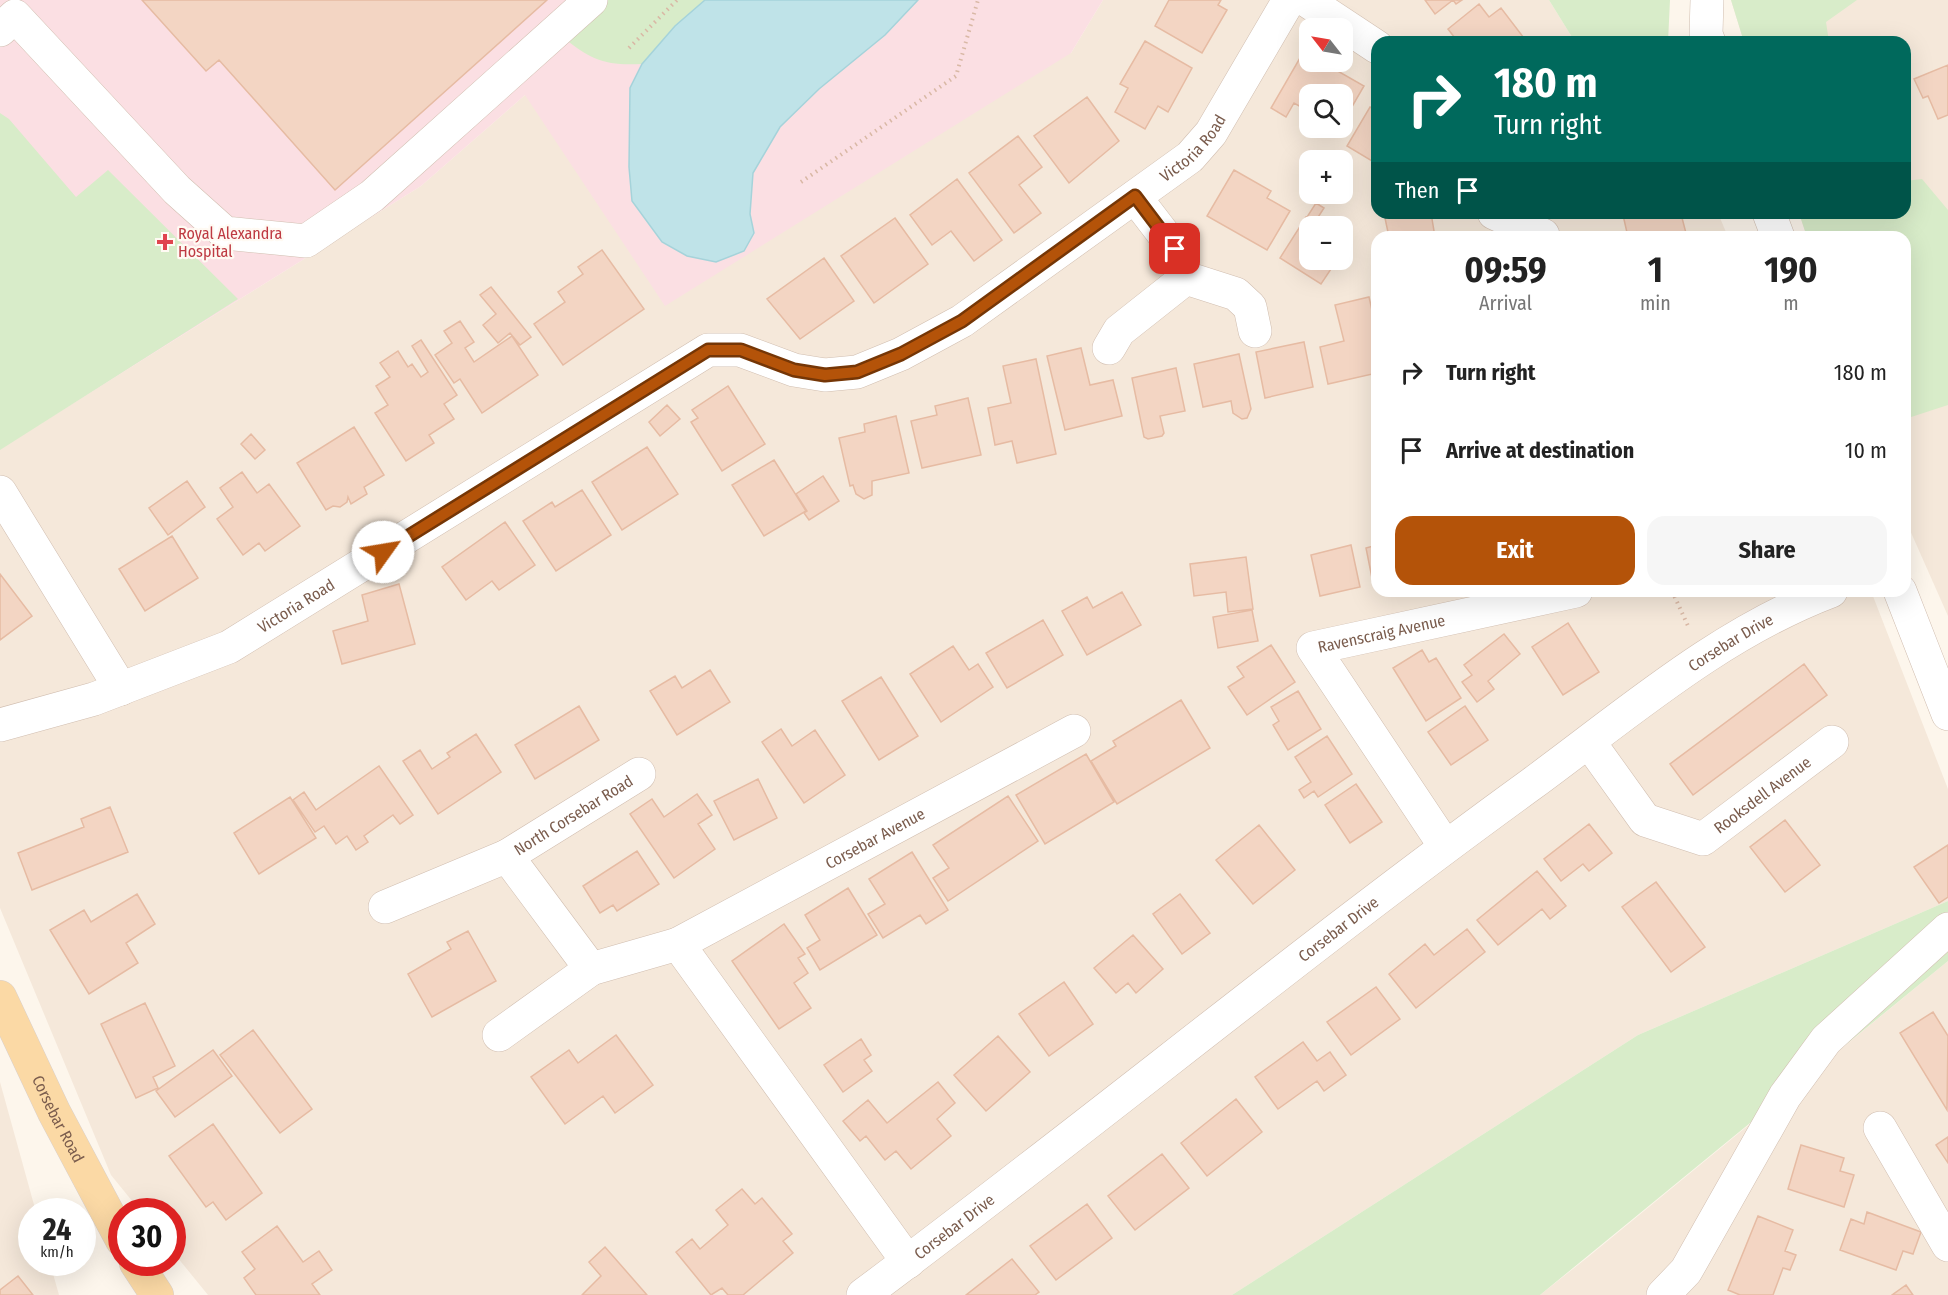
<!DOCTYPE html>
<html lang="en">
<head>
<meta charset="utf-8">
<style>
	body { margin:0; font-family:"Fira Sans Condensed",sans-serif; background:#f6f6f6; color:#222; height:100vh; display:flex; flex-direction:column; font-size:22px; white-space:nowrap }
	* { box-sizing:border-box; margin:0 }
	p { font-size:20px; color:#767676 }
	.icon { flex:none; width:33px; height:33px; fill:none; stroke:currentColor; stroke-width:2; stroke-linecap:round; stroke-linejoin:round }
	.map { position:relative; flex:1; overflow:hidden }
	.details { position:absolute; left:1371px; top:231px; width:540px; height:366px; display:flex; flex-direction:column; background:#fff; border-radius:18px; box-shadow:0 6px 24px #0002 }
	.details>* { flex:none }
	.hud { position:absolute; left:1371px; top:36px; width:540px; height:183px; border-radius:18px; box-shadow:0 6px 24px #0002; background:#00695c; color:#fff; overflow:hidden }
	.needle { width:39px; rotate:301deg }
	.buttons { position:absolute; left:1299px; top:18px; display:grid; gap:12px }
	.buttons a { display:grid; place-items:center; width:54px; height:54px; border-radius:12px; background:#fff; box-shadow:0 6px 24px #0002; font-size:30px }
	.speed { position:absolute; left:18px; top:1198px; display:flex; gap:12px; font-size:30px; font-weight:700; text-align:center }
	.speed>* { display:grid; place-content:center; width:78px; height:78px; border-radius:50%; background:#fff; box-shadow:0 6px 24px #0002; line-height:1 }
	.speed small { font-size:15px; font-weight:400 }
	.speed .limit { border:9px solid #d22; background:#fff; color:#111 }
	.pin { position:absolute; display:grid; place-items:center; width:51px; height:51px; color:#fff; margin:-26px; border-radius:12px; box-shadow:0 3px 9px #0006 }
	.me { position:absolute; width:66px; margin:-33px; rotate:58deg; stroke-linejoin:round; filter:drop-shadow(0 0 4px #0008) }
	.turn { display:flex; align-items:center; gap:21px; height:126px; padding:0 24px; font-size:27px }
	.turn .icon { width:78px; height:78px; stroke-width:2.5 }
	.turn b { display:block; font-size:42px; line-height:51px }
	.then { display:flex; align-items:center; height:57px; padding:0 24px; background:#0003; gap:12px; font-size:22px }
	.eta { display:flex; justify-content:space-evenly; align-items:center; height:102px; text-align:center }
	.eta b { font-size:36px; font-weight:700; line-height:42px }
	.action { display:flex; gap:12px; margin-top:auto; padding:12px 24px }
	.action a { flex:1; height:69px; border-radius:18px; background:#b45309; color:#fff; font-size:24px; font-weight:700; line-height:69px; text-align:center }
	.action a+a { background:#f6f6f6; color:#222 }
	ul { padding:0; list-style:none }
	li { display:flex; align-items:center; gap:18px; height:78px; padding:0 24px }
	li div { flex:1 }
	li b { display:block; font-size:22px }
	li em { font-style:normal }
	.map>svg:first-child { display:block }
	.residential { fill:#f5e8da; fill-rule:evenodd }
	.medical { fill:#fbdfe3 }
	.green { fill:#d8ecc9 }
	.water { fill:#bfe3e8; stroke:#a5d3da; stroke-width:1.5 }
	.building { fill:#f3d5c3; stroke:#e6bba3; stroke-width:1.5 }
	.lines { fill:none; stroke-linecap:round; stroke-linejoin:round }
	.minor-casing { stroke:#d1beb0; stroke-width:34 }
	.major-casing { stroke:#dad1cd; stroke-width:34 }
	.path { stroke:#d9b8a5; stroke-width:4; stroke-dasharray:1.5 4.5; stroke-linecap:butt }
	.minor { stroke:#fff; stroke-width:33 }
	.major { stroke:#fbd9a5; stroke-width:33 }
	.route-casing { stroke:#753606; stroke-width:15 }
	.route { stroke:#b45309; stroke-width:10 }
	.health-dot { fill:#e0444e; stroke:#fffaf3; stroke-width:2 }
	.labels { text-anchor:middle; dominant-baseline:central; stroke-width:4.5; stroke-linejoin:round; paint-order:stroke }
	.street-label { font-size:16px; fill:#7a5c4d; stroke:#fffaf3 }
	.health-label { font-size:16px; fill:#be3a42; stroke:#fffaf3; text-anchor:start }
</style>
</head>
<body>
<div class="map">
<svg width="1948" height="1295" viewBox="0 0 1948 1295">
	<rect width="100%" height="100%" fill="#fdf6ec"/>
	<!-- residential -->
	<path class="residential" d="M1103,0h446l26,42h-198v171h341l10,24h-351v354h494l77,198v112l-310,134 -406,260h-1024l-35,-43 -1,-40h-31l-30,-37 -111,-267v-459l421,-263 104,-91 546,-42zM1310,28h32v34h-32zM1310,94h32v34h-32zM1310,160h32v34h-32zM1310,226h32v34h-32z
		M1731,0h217v616l-43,-97v-282h-98l-8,-24h106v-171h-161z
		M1948,961v334h-408l48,-38z
		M0,1082l36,130h-4v51h18l9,32h-59z"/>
	<!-- medical -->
	<path class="medical" d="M0,0h1103l-32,53 -406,253 -140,-211 -104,91 -421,263z"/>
	<!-- green -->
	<path class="green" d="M605,0h100l-30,26 -33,38c-36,2 -52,-4 -79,-27z
		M1549,0h121l-2,42h-93z
		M1731,0h126l-31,22 3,20h-85z
		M0,113l9,6 67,78 32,-27 130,129 -238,151z
		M1922,179l26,31v195l-43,14v-182h-98l-8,-24h106v-32z
		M1948,901v60l-408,334h-308l406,-260z"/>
	<!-- water -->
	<path class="water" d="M705,0h213l-33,35 -66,54 -39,38 -27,46 -3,41 4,19 -10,18 -28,11 -29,-6 -25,-14 -30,-41 -3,-34 1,-79 12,-24 33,-38z"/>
	<!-- building -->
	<path class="building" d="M142,0h405l-212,190 -116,-130 -13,11z
		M1169,0h52l-3,5 9,5 -25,43 -47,-27z
		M1425,0h37l-6,4 -3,-4 -18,14z
		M1479,4l10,13 12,-9 26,34h-69l-10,-13z
		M1145,41l47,27 -24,44 -10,-6 -13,23 -30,-17 13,-24 -8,-4z
		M1304,51l6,3v8h12l42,24 -22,38v-30h-32v18l-16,-9 -8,14 -15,-9z
		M1948,65v50l-10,4 -10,-23 -5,2 -9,-19z
		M1087,97l32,44 -50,42 -35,-47z
		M1370,107l7,4v53l-30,-18z
		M1018,136l24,31 -23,18 22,28 -27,20 -45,-60z
		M1234,170l37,21 -4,7 23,13 -23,39 -60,-34z
		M957,179l45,61 -28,21 -23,-30 -19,14 -22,-30z
		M1316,203l8,5 -9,14 -8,-5z
		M1409,213h22l4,24h-46l-4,-19z
		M1633,213h28l1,5 19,-4 6,23h-59l-5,-22z
		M1306,217l15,9h-11v34h27l-16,24 -41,-26z
		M895,218l33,46 -54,39 -33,-47z
		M602,250l42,59 -81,56 -29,-41 31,-22 -7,-10 25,-18 -5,-7z
		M824,258l30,43 -54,38 -33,-40z
		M491,287l40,50 -11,8 -10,-12 -12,10 -15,-18 13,-11 -16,-19z
		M1369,297l8,35v41l-49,11 -8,-37 24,-6 -9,-36z
		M460,321l14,21 -9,6 9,14 38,-26 26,39 -56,38 -22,-34 -6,4 -19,-28 17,-12 -8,-12z
		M421,340l36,55 -13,9 10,15 -25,16 5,8 -28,18 -31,-48 13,-8 -12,-19 14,-9 -10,-14 18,-12 10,16 4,-3 9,13 7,-5 -16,-26z
		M1304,342l9,45 -48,11 -9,-46z
		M1081,348l9,37 23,-5 9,36 -57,14 -18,-74z
		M1239,354l12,55 -4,9 -5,1 -9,-6 -2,-12 -28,6 -9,-43z
		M1036,359l20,95 -39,9 -5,-22 -17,4 -7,-37 23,-5 -8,-37z
		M1176,368l9,43 -25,5 4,17 -2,3 -14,3 -4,-2 -12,-59z
		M728,386l37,58 -43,27 -31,-49 7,-4 -6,-8z
		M968,398l13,57 -59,13 -11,-47 26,-6 -2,-9z
		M667,405l13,14 -20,17 -11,-14z
		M896,416l13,57 -37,8v14l-8,4 -8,-5 -3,-9 -3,1 -11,-48 26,-6 -1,-8z
		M354,427l30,48 -20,12 3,7 -16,10 -3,-7 -1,5 -7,5 -7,-1 -7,4 -29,-47z
		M251,434l14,16 -10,9 -14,-15z
		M647,447l31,47 -56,36 -30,-48z
		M774,460l32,51 -42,25 -32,-51z
		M242,472l15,21 12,-9 31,42 -35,25 -6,-8 -16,12 -26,-36 16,-12 -13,-19z
		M823,476l16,25 -30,19 -5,-7 3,-2 -11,-17z
		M187,481l18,26 -37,28 -19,-27z
		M582,490l29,45 -55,36 -33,-50 29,-19 3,5z
		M505,522l30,43 -36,25 -7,-9 -26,19 -24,-33z
		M172,536l26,42 -53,33 -26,-42z
		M1351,545l9,42 -40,9 -9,-41z
		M1377,545v37l-4,1 -7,-35z
		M1246,557l7,52 -25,3 -2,-20 -32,4 -4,-32z
		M0,574l32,42 -32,24z
		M399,584l16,60 -73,20 -9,-33 35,-10 -6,-26z
		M1122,592l19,33 -54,30 -25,-44 25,-14 6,11z
		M1252,610l6,31 -40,7 -5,-31z
		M1043,620l20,35 -56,33 -21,-35z
		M1568,623l31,49 -36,23 -31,-48z
		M1504,634l16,20 -32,27 6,8 -17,13 -15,-20 10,-7 -8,-10z
		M1271,645l24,37 -48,33 -19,-28 16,-10 -7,-10z
		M953,646l16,24 9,-6 15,23 -52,35 -31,-48z
		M1422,650l7,12 7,-4 25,40 -35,23 -33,-53z
		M1804,664l23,31 -134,100 -23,-31z
		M710,670l20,32 -53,33 -27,-44 25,-15 7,12z
		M881,677l37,59 -39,24 -37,-59z
		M1298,691l23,38 -33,21 -15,-25 6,-4 -8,-14z
		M1181,700l29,48 -93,56 -26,-43 25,-15 -3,-5z
		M579,706l20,34 -64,39 -20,-34z
		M1465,706l23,34 -37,25 -23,-33z
		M781,729l11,17 23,-16 30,45 -41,28 -42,-61z
		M476,734l25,38 -63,42 -35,-53 17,-11 12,19 18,-12 -3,-4z
		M1327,736l25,38 -34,23 -4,-6 -10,7 -5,-8 12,-8 -16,-25z
		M1086,754l28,48 -69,42 -29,-49z
		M379,766l34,49 -13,9 -7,-9 -29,21 4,6 -12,8 -9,-14 -11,8 -12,-18 -9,6 -22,-32 11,-8 12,18z
		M758,779l19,39 -43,22 -20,-39z
		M1356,784l26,38 -32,21 -25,-38z
		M697,794l15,21 -14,9 17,25 -41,29 -44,-64 22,-15 12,18z
		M1008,796l30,45 -90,60 -15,-23 16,-10 -16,-23z
		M290,797l26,41 -57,36 -25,-41z
		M110,807l18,45 -96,38 -14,-37 66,-26 -3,-8z
		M1785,820l35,45 -35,27 -35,-45z
		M1589,824l23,29 -23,18 -6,-7 -22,17 -17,-22z
		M1259,825l36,45 -42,34 -37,-44z
		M1948,845v52l-9,6 -25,-36z
		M637,851l22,33 -42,27 -4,-6 -13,8 -17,-27z
		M912,852l36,58 -22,14 -6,-9 -37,23 -15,-24 17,-10 -16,-25z
		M1537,871l29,35 -16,13 -8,-10 -44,36 -21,-25z
		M1656,882l49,65 -34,25 -49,-65z
		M848,888l29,47 -57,35 -13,-22 13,-8 -15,-25z
		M137,894l18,30 -29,19 12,20 -49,31 -39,-64 34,-20 7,12z
		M1180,894l30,39 -28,21 -29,-40z
		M784,924l21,30 -7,4 10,15 -14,10 17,25 -32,21 -47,-68z
		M1467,929l18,23 -69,56 -27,-34 36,-30 9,11z
		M468,931l28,50 -64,36 -24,-43 43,-25 -4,-7z
		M1133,935l30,34 -27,24 -8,-10 -12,10 -22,-25z
		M1064,982l29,42 -44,32 -30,-42z
		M1376,987l24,32 -49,36 -24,-33z
		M145,1003l30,63 -22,11 5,11 -22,10 -35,-74z
		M1933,1012l15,24 -1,74 -47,-77z
		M253,1030l59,79 -32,24 -60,-78z
		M616,1035l37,50 -38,28 -12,-17 -38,28 -34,-47 38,-27 9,13z
		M998,1036l32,36 -44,39 -32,-36z
		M861,1039l10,16 -7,5 8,11 -29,21 -19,-27z
		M1303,1042l14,19 13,-9 16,23 -22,16 -7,-10 -39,28 -23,-32z
		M213,1050l19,26 -57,41 -19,-26z
		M938,1082l17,21 -18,16 14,17 -40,33 -15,-18 -11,9 -19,-24 -6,5 -17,-20 25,-21 19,23z
		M1236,1099l26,33 -55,44 -26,-33z
		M213,1124l49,69 -36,27 -13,-18 -7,5 -37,-51z
		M1948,1137v26l-12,-18z
		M1801,1145l43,13 -4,13 14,4 -10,32 -56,-18z
		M1162,1154l27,34 -54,42 -27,-34z
		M742,1189l13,15 7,-6 30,36 -9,7 10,12 -50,42h-15l-6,-7 -11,7 -35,-43 16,-13 8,10 28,-24 -12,-15z
		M1087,1204l25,34 -56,42 -26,-34z
		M1867,1212l54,20 -8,22 -10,-3 -7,19 -56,-20 11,-31 13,5z
		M1758,1216l35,14 -8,21 11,4 -6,15 -7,-2 -10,27h-33l-12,-5z
		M277,1226l26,36 16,-11 13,19 -20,14 8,11h-64l-12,-17 11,-9 -13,-17z
		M605,1247l42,48h-65l19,-19 -12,-14z
		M1012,1259l27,33 -4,3h-69z
		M18,1276l15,19h-33v-5z
		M1906,1285l7,10h-21z"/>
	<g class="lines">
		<defs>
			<g id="minor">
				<path d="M1306,0l71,47"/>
				<path d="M1707,0l-1,34 3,8"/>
				<path d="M0,30l15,-14 162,174 48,43 81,8 66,-45 219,-196"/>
				<path d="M1135,197l40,52 11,29"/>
				<path d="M1494,213l49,22"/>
				<path d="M1769,213l9,24"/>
				<path d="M1109,348l10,-17 67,-53 50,16 14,13 5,24"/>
				<path d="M0,492l121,197"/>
				<path d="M1900,591l48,123"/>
				<path id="s1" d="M0,725l94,-26 135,-52 479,-297h32l54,20 31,5 32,-3 44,-18 61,-33 228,-164 21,-24 78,-133"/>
				<path id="s2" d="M1589,742l56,78 58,19 129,-97"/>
				<path id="s3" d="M1445,846l-132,-198 263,-57"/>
				<path id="s4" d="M507,856l132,-82"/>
				<path d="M385,907l122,-51 84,113"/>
				<path d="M499,1035l92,-66 87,-25"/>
				<path d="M1880,1128l68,117"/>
				<path id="s5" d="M908,1262l-230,-318 396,-213"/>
				<path id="s6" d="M863,1295c226,-168 442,-347 670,-512 94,-69 187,-150 298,-192"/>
				<path d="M1663,1295l23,-24 99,-175 41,-56 122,-111"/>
			</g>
			<g id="major">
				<path id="s7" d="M0,997l54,115 68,128"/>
				<path d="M136,1263l21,32"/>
			</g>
		</defs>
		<!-- minor casing -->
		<use href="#minor" class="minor-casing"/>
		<!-- major casing -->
		<use href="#major" class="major-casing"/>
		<!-- path -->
		<path class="path" d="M629,48l48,-48
			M801,182l155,-106 22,-76
			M1672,591l17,37"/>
		<!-- minor -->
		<use href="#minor" class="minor"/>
		<!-- major -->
		<use href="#major" class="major"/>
	</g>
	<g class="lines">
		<defs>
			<path id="route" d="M383,552l325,-202h33l53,20 31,5 32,-3 44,-18 61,-33 173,-125 40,53"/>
		</defs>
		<!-- route casing -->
		<use href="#route" class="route-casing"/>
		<!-- route -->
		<use href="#route" class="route"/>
	</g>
	<!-- markers -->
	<path class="health-dot" d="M162 233h6v6h6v6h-6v6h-6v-6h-6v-6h6z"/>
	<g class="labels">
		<!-- street labels -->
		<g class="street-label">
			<text stroke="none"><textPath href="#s1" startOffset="1365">Victoria Road</textPath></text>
			<text stroke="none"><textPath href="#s1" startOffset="321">Victoria Road</textPath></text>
			<text stroke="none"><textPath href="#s3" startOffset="308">Ravenscraig Avenue</textPath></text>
			<text stroke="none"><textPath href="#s6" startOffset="1086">Corsebar Drive</textPath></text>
			<text stroke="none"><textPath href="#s2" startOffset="231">Rooksdell Avenue</textPath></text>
			<text stroke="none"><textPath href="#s4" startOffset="78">North Corsebar Road</textPath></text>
			<text stroke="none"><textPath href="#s5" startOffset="616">Corsebar Avenue</textPath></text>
			<text stroke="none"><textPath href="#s6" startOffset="600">Corsebar Drive</textPath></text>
			<text stroke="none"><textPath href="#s7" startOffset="135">Corsebar Road</textPath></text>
			<text stroke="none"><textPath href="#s6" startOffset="114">Corsebar Drive</textPath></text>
		</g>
		<!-- health labels -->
		<g class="health-label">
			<text x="178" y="233">Royal Alexandra<tspan x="178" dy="18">Hospital</tspan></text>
		</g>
	</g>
</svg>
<div class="buttons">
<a><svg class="needle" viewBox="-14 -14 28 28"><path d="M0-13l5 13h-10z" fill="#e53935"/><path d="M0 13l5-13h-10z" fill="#767676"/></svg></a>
<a><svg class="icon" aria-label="search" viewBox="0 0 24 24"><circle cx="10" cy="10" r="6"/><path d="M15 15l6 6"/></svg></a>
<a>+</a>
<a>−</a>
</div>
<div class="speed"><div>24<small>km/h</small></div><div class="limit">30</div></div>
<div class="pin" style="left:1175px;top:249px;background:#d93025"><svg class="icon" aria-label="arrive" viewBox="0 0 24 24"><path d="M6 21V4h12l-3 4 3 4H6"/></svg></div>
<svg class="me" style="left:383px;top:552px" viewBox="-20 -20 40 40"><circle r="19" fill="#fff"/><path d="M0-13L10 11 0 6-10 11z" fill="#b45309"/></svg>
<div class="hud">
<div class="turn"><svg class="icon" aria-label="right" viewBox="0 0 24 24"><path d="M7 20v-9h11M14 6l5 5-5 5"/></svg><div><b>180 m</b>Turn right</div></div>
<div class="then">Then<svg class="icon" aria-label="arrive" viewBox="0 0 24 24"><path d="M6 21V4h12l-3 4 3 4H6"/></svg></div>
</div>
<section class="details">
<div class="eta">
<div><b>09:59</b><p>Arrival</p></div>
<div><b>1</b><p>min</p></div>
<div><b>190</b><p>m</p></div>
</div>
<ul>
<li><svg class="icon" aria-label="right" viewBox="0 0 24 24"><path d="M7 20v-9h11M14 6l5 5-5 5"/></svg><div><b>Turn right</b></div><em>180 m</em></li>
<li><svg class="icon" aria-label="arrive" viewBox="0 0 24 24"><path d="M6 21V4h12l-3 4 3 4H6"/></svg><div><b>Arrive at destination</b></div><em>10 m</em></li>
</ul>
<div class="action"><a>Exit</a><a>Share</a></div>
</section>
</div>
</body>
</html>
